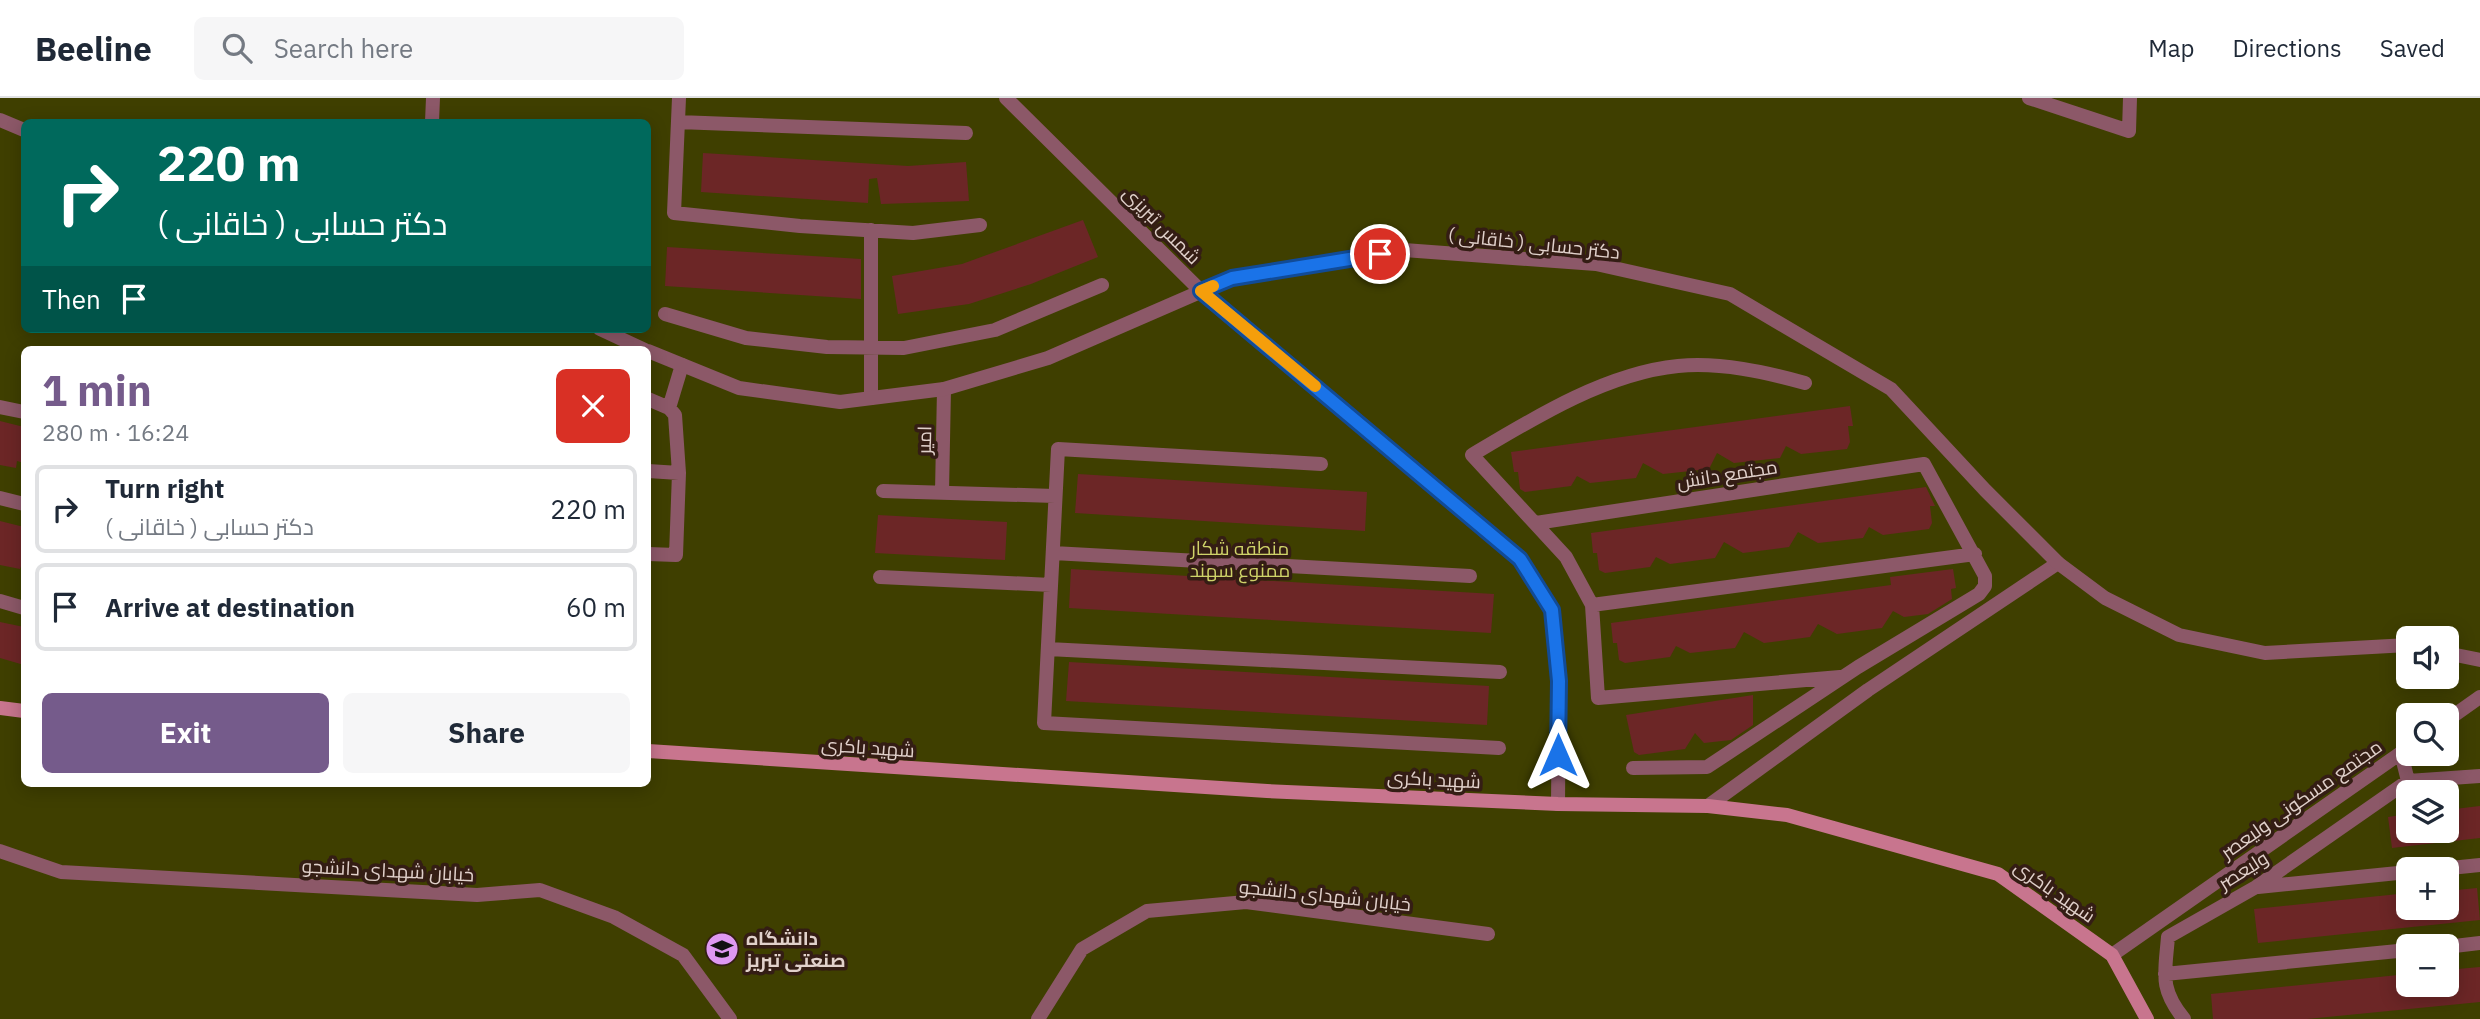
<!DOCTYPE html>
<html lang="en">
<head>
<meta charset="utf-8">
<style>
	body { margin:0; font-family:"IBM Plex Sans",Cairo,sans-serif; background:#f6f6f7; color:#1f2937; height:100vh; display:flex; flex-direction:column; font-size:26px; white-space:nowrap }
	* { box-sizing:border-box; margin:0 }
	p { font-size:23px; color:#747a83 }
	.icon { flex:none; width:38px; height:38px; fill:none; stroke:currentColor; stroke-width:2; stroke-linecap:round; stroke-linejoin:round }
	.map { position:relative; flex:1; overflow:hidden }
	.panel { position:absolute; left:21px; top:248px; width:630px; height:441px; display:flex; flex-direction:column; background:#fff; border-radius:10px; box-shadow:0 4px 18px #0003 }
	.panel>* { flex:none }
	.banner { position:absolute; left:21px; top:21px; width:630px; height:214px; border-radius:10px; box-shadow:0 4px 18px #0003; background:#00695c; color:#fff; overflow:hidden }
	.tools { position:absolute; left:2396px; top:528px; display:grid; gap:14px }
	.tools a { display:grid; place-items:center; width:63px; height:63px; border-radius:10px; background:#fff; box-shadow:0 4px 18px #0003; font-size:35px }
	.pin { position:absolute; display:grid; place-items:center; width:60px; height:60px; color:#fff; margin:-30px; border:4px solid #fff; border-radius:50%; box-shadow:0 2px 7px #0007 }
	.me { position:absolute; width:77px; margin:-38px; rotate:0deg; stroke-linejoin:round; filter:drop-shadow(0 0 5px #0008) }
	.turn { display:flex; align-items:center; gap:24px; height:147px; padding:0 21px; font-size:32px }
	.turn .icon { width:91px; height:91px; stroke-width:2.5 }
	.turn b { display:block; font-size:49px; line-height:60px }
	.then { display:flex; align-items:center; height:66px; padding:0 21px; background:#0003; gap:14px; font-size:26px }
	.round { display:grid; place-items:center; flex:none; width:74px; height:74px; border-radius:10px; background:#f6f6f7 }
	.overview { display:flex; align-items:center; justify-content:space-between; height:119px; padding:0 21px }
	h1 { font-size:42px; font-weight:700; line-height:52px; color:#755b8b }
	.primary-button { display:flex; gap:14px; margin-top:auto; padding:14px 21px }
	.primary-button a { flex:1; height:80px; border-radius:10px; background:#755b8b; color:#fff; font-size:28px; font-weight:700; line-height:80px; text-align:center }
	.primary-button a+a { background:#f6f6f7; color:#1f2937 }
	ul { padding:0; list-style:none }
	li { display:flex; align-items:center; gap:21px; height:88px; margin:0 14px 10px; padding:0 7px; border:4px solid #e0e1e3; border-radius:10px }
	li div { flex:1 }
	li b { display:block; font-size:26px }
	li em { font-style:normal }
	header { display:flex; align-items:center; gap:42px; box-sizing:border-box; height:98px; padding:0 35px; background:#fff; border-bottom:2px solid #e0e1e3 }
	header strong { font-size:33px }
	nav { display:flex; gap:38px; margin-inline-start:auto; font-size:24px }
	.search { width:490px; height:63px; background:#f6f6f7; display:flex; align-items:center; gap:18px; box-sizing:border-box; padding:0 24px; border-radius:10px; color:#747a83; font-size:26px }
	.map>svg:first-child { display:block }
	.green { fill:#3f3f00; fill-rule:evenodd }
	.building { fill:#6c2626 }
	.lines { fill:none; stroke-linecap:round; stroke-linejoin:round }
	.minor { stroke:#8c5868; stroke-width:14 }
	.tertiary { stroke:#8c5868; stroke-width:14 }
	.secondary { stroke:#c8758e; stroke-width:14 }
	.route-casing { stroke:#114b97; stroke-width:18 }
	.route { stroke:#1a73e8; stroke-width:12 }
	.slow { stroke:#f59e0b; stroke-width:12 }
	.labels { text-anchor:middle; dominant-baseline:central; stroke-width:7; stroke-linejoin:round; paint-order:stroke }
	.street-label { font-size:19px; fill:#e1d1cb; stroke:#341d14 }
	.park-label { font-size:19px; fill:#cfd369; stroke:#341d14 }
	.poi-label { font-size:19px; font-weight:bold; fill:#e1d1cb; stroke:#341d14; text-anchor:start }
</style>
</head>
<body>
<header>
<strong>Beeline</strong>
<div class="search"><svg class="icon" aria-label="search" viewBox="0 0 24 24"><circle cx="10" cy="10" r="6"/><path d="M15 15l6 6"/></svg>Search here</div>
<nav><a>Map</a><a>Directions</a><a>Saved</a></nav>
</header>
<div class="map">
<svg width="2480" height="921" viewBox="0 0 2480 921">
	<rect width="100%" height="100%" fill="#341d14"/>
	<!-- green -->
	<path class="green" d="M0,0h2480v921h-2480zM24,24h624v207h-624zM24,252h624v434h-624zM2408,541h38v38h-38zM2408,618h38v38h-38zM2408,695h38v38h-38zM2408,772h38v38h-38zM2408,849h38v38h-38z"/>
	<!-- building -->
	<path class="building" d="M703,55l205,13 58,-4 3,39 -88,3 -4,-26 -8,1 -1,24 -167,-11z
		M1083,122l15,37 -67,27 -62,20 -71,10 -6,-38 70,-12z
		M667,149l194,12v40l-196,-13z
		M1850,308l3,20h-5l2,16 -3,7 -46,5 -15,-8 -6,12 -46,5 -17,-10 -8,16 -46,5 -20,-11 -7,15 -46,5 -13,-7 -6,10 -46,6 -5,-3 -2,-17h-4l-3,-20z
		M0,323l24,6v36l-7,-2 -1,7 -16,-3z
		M1078,376l289,18 -2,39 -290,-18z
		M1926,389l9,19h-5l2,17 -3,6 -46,6 -14,-8 -6,11 -45,5 -20,-11 -9,15 -46,6 -19,-11 -9,16 -45,6 -14,-7 -6,10 -45,6 -6,-3 -2,-17h-4l-2,-20z
		M878,417l129,7 -2,38 -130,-7z
		M0,423l24,6v37l-2,-1 -2,6 -20,-4z
		M1071,471l423,25 -3,39 -422,-25z
		M1953,471l3,19 -5,1 1,10 -24,15 -24,3 -11,-6 -11,17 -45,6 -19,-10 -8,13 -46,6 -20,-11 -9,16 -45,5 -14,-7 -6,11 -45,6 -6,-3 -2,-17h-4l-2,-20 280,-38 -1,-8z
		M0,524l24,5v38l-24,-7z
		M1069,564l420,24 -2,39 -421,-24z
		M1753,597v30l-22,15 -27,3 -9,-10 -10,16 -46,6 -5,-3 -8,-37z
		M2480,708v32l-88,10 -4,-31 20,-3v17h38v-21z
		M2477,790l3,32 -222,23 -4,-34 154,-16v15h38v-17z
		M2480,869v35l-173,17h-94l-2,-25 197,-20v11h38v-15z"/>
	<g class="lines">
		<!-- minor -->
		<path class="minor" d="M679,0l-5,115 126,13 113,7 67,-8
			M2029,0l100,33 1,-33
			M678,24l288,11
			M665,216l81,24 81,9 77,1 91,-18 107,-45
			M1805,285c-40,-11 -84,-21 -127,-17 -72,7 -146,53 -206,89l94,102 26,48 6,93 242,-21
			M871,300v-168
			M648,301l21,9 6,7 4,58 -3,82 -28,-1
			M0,309l24,5
			M669,310l13,-43
			M1321,366l-263,-15 -14,274 455,25
			M648,373l31,2
			M883,393l172,5
			M942,394l2,-103
			M0,400l24,6
			M1536,425l388,-59 61,112v10l-6,8 -121,73 -151,100 -74,1
			M1053,455l417,23
			M880,479l171,8
			M0,503l24,7
			M1592,507l383,-51
			M1048,551l452,23
			M2446,623l34,-24
			M2401,655l7,28 72,-5
			M1708,708l160,-116 190,-127
			M0,753l61,21 416,23 63,-5 74,27 69,38 47,64
			M2431,772l49,-5
			M2258,789l150,-15
			M2446,849l34,-4
			M2112,857l296,-207
			M2165,876l243,-24
			M1038,921l44,-70 65,-38 99,-9 242,32
			M2184,921c-25,-31 -19,-45 -16,-82l88,-50 152,-106"/>
		<!-- tertiary -->
		<path class="tertiary" d="M1006,0l195,193 319,268 32,51 7,71 -1,123
			M0,22l24,10
			M432,24l1,-24
			M600,231l45,21
			M648,253l91,37 101,14 104,-13 104,-31 184,-80 172,-28 192,14 134,30 161,95 94,101 73,73 47,35 74,37 86,18 143,-8
			M2446,555l34,7"/>
		<!-- secondary -->
		<path class="secondary" d="M0,610l24,3
			M648,653l619,40 291,13 150,2 79,9 211,59 114,81 35,64"/>
	</g>
	<g class="lines">
		<defs>
			<path id="route" d="M1380,156l-148,24 -31,13 319,268 32,51 7,71 -1,74"/>
		</defs>
		<!-- route casing -->
		<use href="#route" class="route-casing"/>
		<!-- route -->
		<use href="#route" class="route"/>
		<!-- slow -->
		<path class="slow" d="M1213,188l-12,5 114,95"/>
	</g>
	<!-- icons -->
	<defs>
		<symbol id="university-disc" viewBox="-11 -11 22 22"><circle r="9.5" fill="#de98f2" stroke="#341d14"/><path d="M0-5L7-2L0 1L-7-2ZM-4 1L0 2.5L4 1V4Q0 6-4 4Z" fill="#111"/></symbol>
	</defs>
	<g fill-rule="evenodd">
		<use href="#university-disc" x="703" y="832" width="38" height="38"/>
	</g>
	<g class="labels">
		<!-- street labels -->
		<g class="street-label">
			<text transform="translate(1162 127) rotate(45)">شمس تبریزی</text>
			<text transform="translate(1534 145) rotate(6)">دکتر حسابی ( خاقانی )</text>
			<text transform="translate(924 342) rotate(-89)">امیر</text>
			<text transform="translate(1727 376) rotate(-9)">مجتمع دانش</text>
			<text transform="translate(868 649) rotate(4)">شهید باکری</text>
			<text transform="translate(1434 681) rotate(3)">شهید باکری</text>
			<text transform="translate(2301 701) rotate(-35)">مجتمع مسکونی ولیعصر</text>
			<text transform="translate(388 772) rotate(3)">خیابان شهدای دانشجو</text>
			<text transform="translate(2243 772) rotate(-32)">ولیعصر</text>
			<text transform="translate(2055 793) rotate(35)">شهید باکری</text>
			<text transform="translate(1325 797) rotate(6)">خیابان شهدای دانشجو</text>
		</g>
		<!-- park labels -->
		<g class="park-label">
			<text x="1240" y="450">منطقه شکار<tspan x="1240" dy="22">ممنوع سهند</tspan></text>
		</g>
		<!-- poi labels -->
		<g class="poi-label">
			<text x="746" y="840">دانشگاه<tspan x="746" dy="22">صنعتی تبریز</tspan></text>
		</g>
	</g>
</svg>
<div class="tools">
<a><svg class="icon" aria-label="sound" viewBox="0 0 24 24"><path d="M4 9h4l5-4v14l-5-4H4zM17 9q2 3 0 6"/></svg></a>
<a><svg class="icon" aria-label="search" viewBox="0 0 24 24"><circle cx="10" cy="10" r="6"/><path d="M15 15l6 6"/></svg></a>
<a><svg class="icon" aria-label="layers" viewBox="0 0 24 24"><path d="M12 4l9 5-9 5-9-5zM3 14l9 5 9-5"/></svg></a>
<a>+</a>
<a>−</a>
</div>
<div class="pin" style="left:1380px;top:156px;background:#d93025"><svg class="icon" aria-label="arrive" viewBox="0 0 24 24"><path d="M6 21V4h12l-3 4 3 4H6"/></svg></div>
<svg class="me" style="left:1558px;top:657px" viewBox="-20 -20 40 40"><path d="M0-17L14 15 0 8-14 15z" fill="#1a73e8" stroke="#fff" stroke-width="4"/></svg>
<div class="banner">
<div class="turn"><svg class="icon" aria-label="right" viewBox="0 0 24 24"><path d="M7 20v-9h11M14 6l5 5-5 5"/></svg><div><b>220 m</b>دکتر حسابی ( خاقانی )</div></div>
<div class="then">Then<svg class="icon" aria-label="arrive" viewBox="0 0 24 24"><path d="M6 21V4h12l-3 4 3 4H6"/></svg></div>
</div>
<section class="panel">
<div class="overview"><div><h1>1 min</h1><p>280 m · 16:24</p></div><a class="round" style="background:#d93025;color:#fff"><svg class="icon" aria-label="close" viewBox="0 0 24 24"><path d="M6 6l12 12M18 6L6 18"/></svg></a></div>
<ul>
<li><svg class="icon" aria-label="right" viewBox="0 0 24 24"><path d="M7 20v-9h11M14 6l5 5-5 5"/></svg><div><b>Turn right</b><p>دکتر حسابی ( خاقانی )</p></div><em>220 m</em></li>
<li><svg class="icon" aria-label="arrive" viewBox="0 0 24 24"><path d="M6 21V4h12l-3 4 3 4H6"/></svg><div><b>Arrive at destination</b></div><em>60 m</em></li>
</ul>
<div class="primary-button"><a>Exit</a><a>Share</a></div>
</section>
</div>
</body>
</html>
